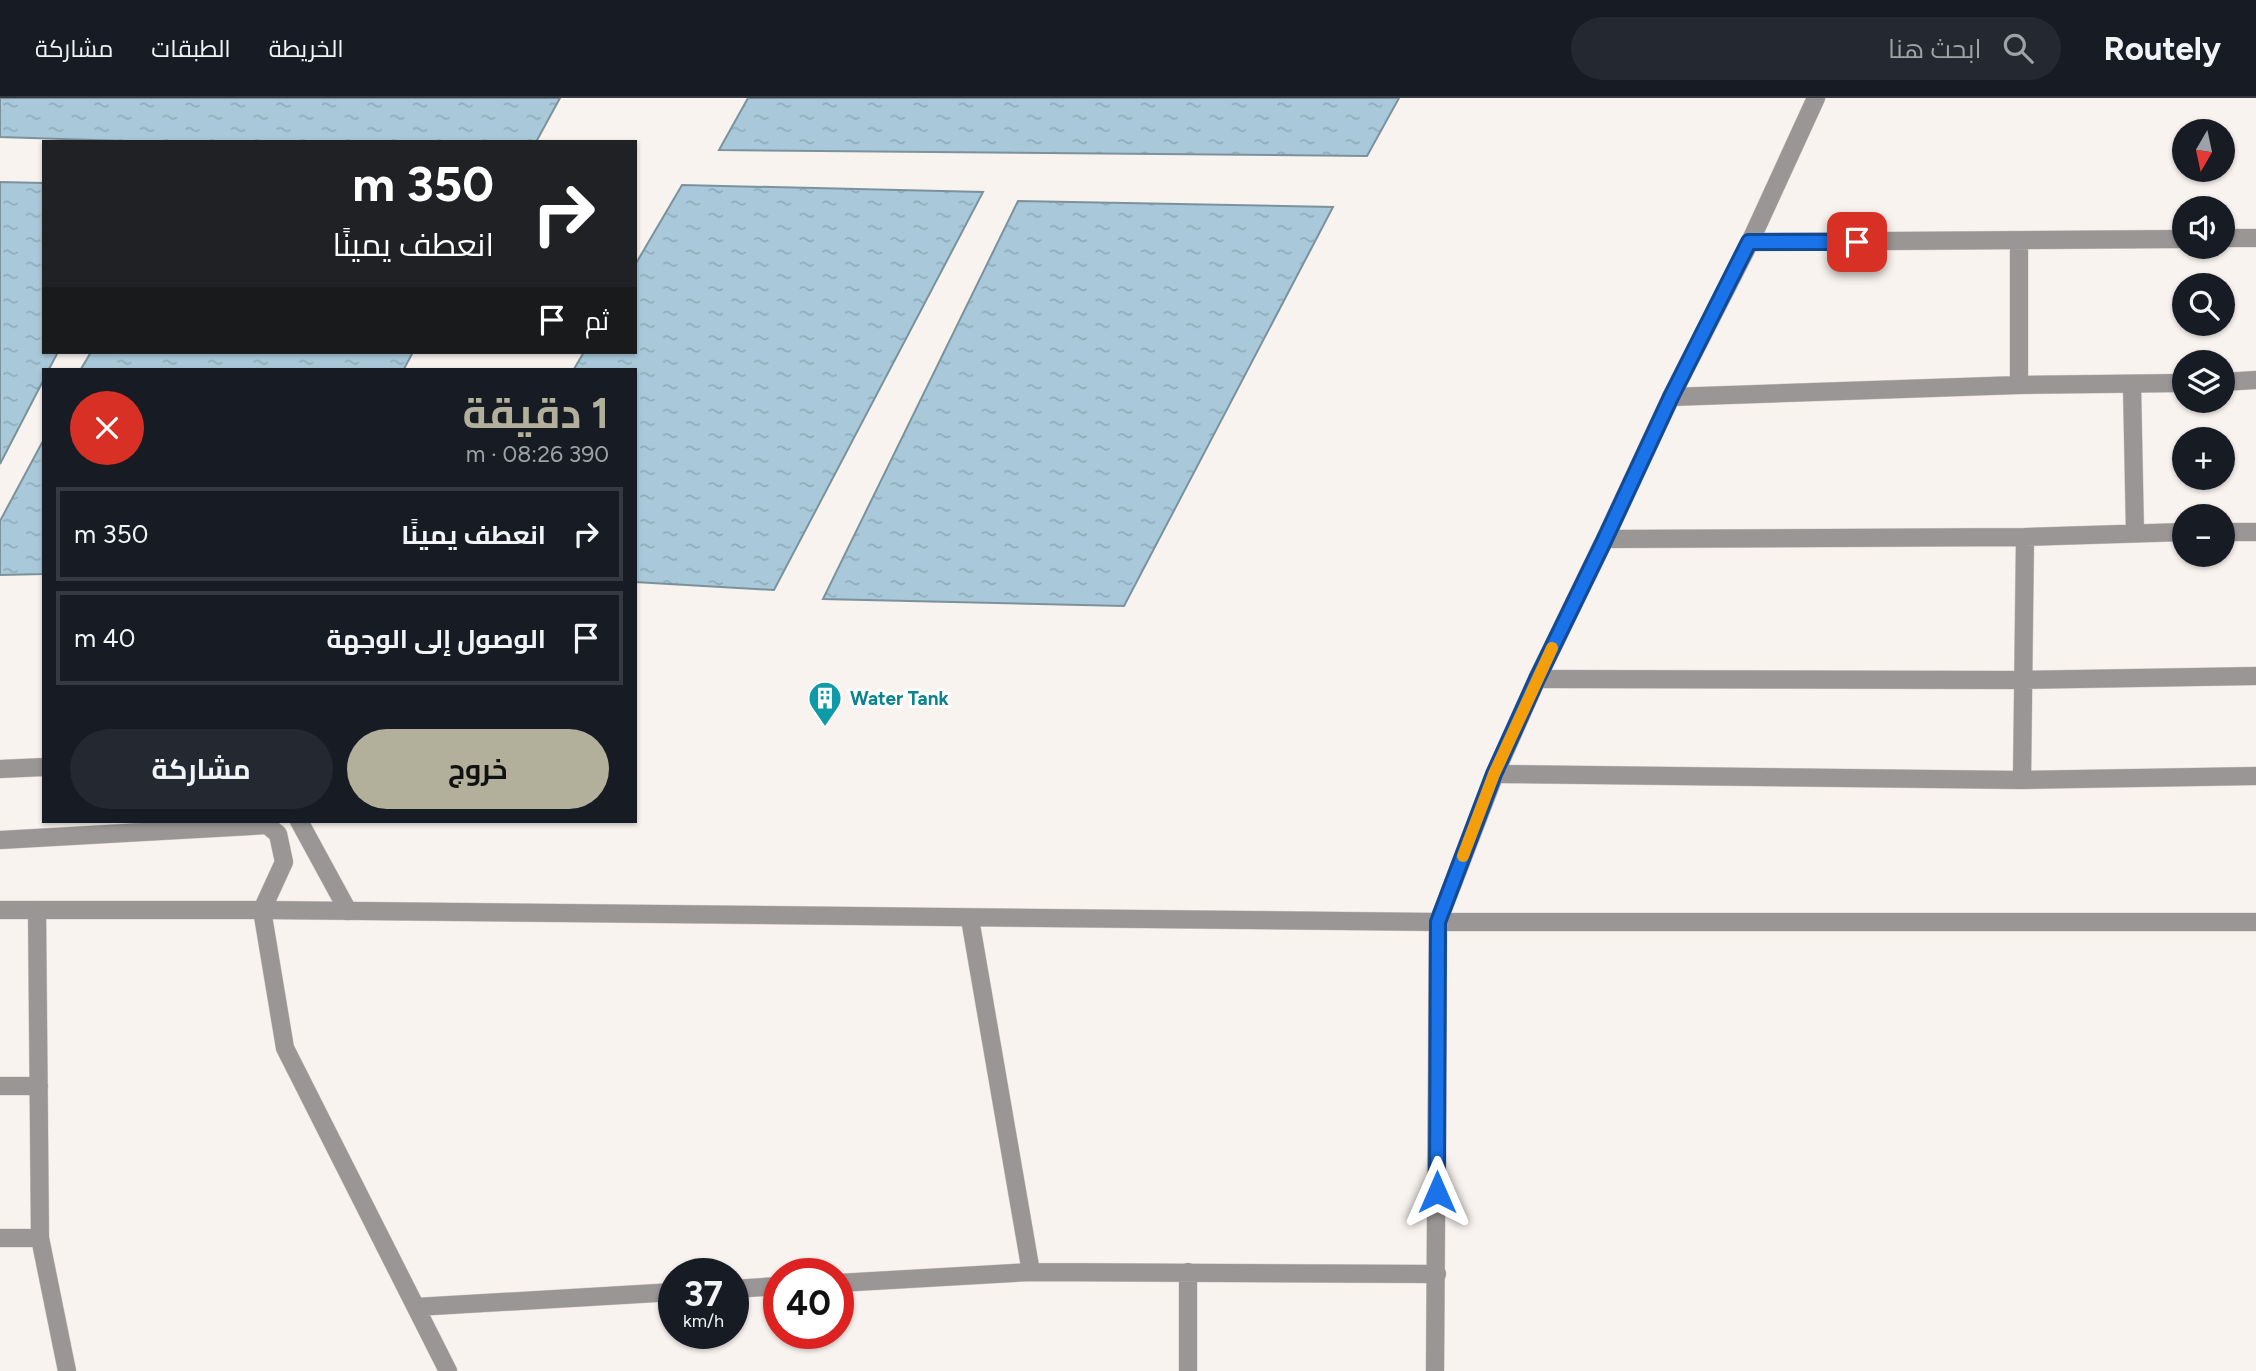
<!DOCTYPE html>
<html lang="ar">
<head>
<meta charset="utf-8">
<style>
	body { margin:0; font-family:Figtree,Cairo,sans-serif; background:#242831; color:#f1f3f6; direction:rtl; height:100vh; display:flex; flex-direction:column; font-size:26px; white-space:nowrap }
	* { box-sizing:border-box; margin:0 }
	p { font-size:23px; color:#9ea1a6 }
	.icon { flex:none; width:38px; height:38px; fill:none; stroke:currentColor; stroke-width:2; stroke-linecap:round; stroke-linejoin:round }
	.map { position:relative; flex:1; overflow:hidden; direction:ltr }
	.details { position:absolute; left:42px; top:270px; width:595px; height:455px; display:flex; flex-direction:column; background:#171b24; border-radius:0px; box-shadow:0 2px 5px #0004; direction:rtl }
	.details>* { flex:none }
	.hud { position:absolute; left:42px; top:42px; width:595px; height:214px; border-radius:0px; box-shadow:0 2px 5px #0004; direction:rtl; background:#202124; color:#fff; overflow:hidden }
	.needle { width:46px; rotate:189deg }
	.buttons { position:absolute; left:2172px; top:21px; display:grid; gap:14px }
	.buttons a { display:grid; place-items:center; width:63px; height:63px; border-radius:50%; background:#171b24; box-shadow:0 2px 5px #0004; font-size:35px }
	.speed { position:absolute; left:658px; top:1160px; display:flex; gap:14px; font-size:35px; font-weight:700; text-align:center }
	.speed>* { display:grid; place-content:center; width:91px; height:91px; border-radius:50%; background:#171b24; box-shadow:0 2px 5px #0004; line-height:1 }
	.speed small { font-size:18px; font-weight:400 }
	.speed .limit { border:10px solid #d22; background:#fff; color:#111 }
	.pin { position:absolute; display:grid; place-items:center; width:60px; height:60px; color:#fff; margin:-30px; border-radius:14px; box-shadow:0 4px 10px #0006 }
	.me { position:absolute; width:77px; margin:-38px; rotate:0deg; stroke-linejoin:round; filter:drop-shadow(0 0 5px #0008) }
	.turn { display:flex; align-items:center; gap:24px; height:147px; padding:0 28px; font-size:32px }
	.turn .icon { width:91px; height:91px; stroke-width:2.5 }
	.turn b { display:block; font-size:49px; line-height:60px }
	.then { display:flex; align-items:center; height:66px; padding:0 28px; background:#0003; gap:14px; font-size:26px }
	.round { display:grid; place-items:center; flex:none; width:74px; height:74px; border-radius:37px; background:#242831 }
	.summary { display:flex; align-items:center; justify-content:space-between; height:119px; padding:0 28px }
	h1 { font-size:42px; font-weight:700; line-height:52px; color:#b2b09a }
	.action { display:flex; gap:14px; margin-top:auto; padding:14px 28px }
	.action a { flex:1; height:80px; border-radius:42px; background:#b2b09a; color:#111; font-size:28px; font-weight:700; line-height:80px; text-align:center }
	.action a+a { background:#242831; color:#f1f3f6 }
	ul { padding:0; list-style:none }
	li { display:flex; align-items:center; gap:21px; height:94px; margin:0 14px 10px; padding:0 14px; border:4px solid #363941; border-radius:0px }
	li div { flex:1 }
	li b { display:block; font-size:26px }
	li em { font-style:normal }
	header { display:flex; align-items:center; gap:42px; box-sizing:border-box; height:98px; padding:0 35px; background:#171b24; border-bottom:2px solid #363941 }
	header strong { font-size:33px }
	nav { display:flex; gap:38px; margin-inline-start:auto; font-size:24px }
	.search { width:490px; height:63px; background:#242831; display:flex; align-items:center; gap:18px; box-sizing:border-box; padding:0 24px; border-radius:38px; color:#9ea1a6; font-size:26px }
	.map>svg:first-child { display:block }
	.water { fill:url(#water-ripples); stroke:#7b929d; stroke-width:2 }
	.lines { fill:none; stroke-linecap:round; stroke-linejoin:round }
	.minor-casing { stroke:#d3cfcb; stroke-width:19 }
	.tertiary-casing { stroke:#d3cfcb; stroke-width:19 }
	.minor { stroke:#999695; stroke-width:18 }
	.tertiary { stroke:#999695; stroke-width:18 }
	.route-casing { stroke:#114b97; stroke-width:18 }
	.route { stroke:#1a73e8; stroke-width:12 }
	.slow { stroke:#f59e0b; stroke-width:12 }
	.labels { text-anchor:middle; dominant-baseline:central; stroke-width:6; stroke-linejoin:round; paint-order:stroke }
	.culture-label { font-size:19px; font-weight:bold; fill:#0d838f; stroke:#fff; text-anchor:start }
</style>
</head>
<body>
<header>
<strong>Routely</strong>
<div class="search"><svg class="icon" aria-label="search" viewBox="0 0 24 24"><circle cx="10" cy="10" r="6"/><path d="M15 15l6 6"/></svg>ابحث هنا</div>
<nav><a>الخريطة</a><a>الطبقات</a><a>مشاركة</a></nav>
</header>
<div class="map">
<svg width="2256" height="1273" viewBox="0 0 2256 1273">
	<defs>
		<pattern id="water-ripples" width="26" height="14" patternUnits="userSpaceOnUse" patternTransform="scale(1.75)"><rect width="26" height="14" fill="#a9c9da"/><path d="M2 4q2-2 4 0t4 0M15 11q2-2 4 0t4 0" fill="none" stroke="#90acba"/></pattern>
	</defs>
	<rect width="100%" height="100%" fill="#f8f3ef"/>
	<!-- water -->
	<path class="water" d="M0,0h560l-24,44h-381l-155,-5z
		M748,0h651l-32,58 -648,-6z
		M0,84l44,1v169h14l-9,17h-5v10l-44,85z
		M682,87l301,7 -209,398 -139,-8v-213h-61l10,-17h51v-87z
		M1018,103l315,6 -209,399 -301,-7z
		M91,254h322l-9,17h-323z
		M44,341v135l-44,1v-54z"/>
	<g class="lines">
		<defs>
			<path id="minor" d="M2222,140h34
				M1750,144l434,-3
				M2222,284l34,-2
				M2019,287v-143
				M2132,287l3,148
				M1671,299l348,-12 165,-2
				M2222,434h34
				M1605,441l420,-2 159,-5
				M1537,581l487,1 232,-4
				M0,671l44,-2
				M1495,676l527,6 234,-4
				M2022,682l3,-243
				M299,723l49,90
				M0,742l267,-15 11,9 6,28 -22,48 23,138 163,323
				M37,812l3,328 27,133
				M970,821l61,353
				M0,988h39
				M0,1140h40
				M1188,1174v99
				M838,1185l193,-11 406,2
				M733,1191l46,-3
				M416,1209l258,-15"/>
			<path id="tertiary" d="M0,812h262l1176,12h818
				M1435,1273l3,-449 57,-148 42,-95 68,-140 66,-142 79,-155 66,-144"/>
		</defs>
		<!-- minor casing -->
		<use href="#minor" class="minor-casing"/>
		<!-- tertiary casing -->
		<use href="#tertiary" class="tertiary-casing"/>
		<!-- minor -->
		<use href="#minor" class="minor"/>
		<!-- tertiary -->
		<use href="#tertiary" class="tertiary"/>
	</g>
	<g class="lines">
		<defs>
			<path id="route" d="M1437,1094l1,-270 56,-148 43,-95 68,-140 66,-142 78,-155h108"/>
		</defs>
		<!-- route casing -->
		<use href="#route" class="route-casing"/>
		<!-- route -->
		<use href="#route" class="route"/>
		<!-- slow -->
		<path class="slow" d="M1463,758l31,-82 58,-126"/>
	</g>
	<!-- icons -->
	<defs>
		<symbol id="building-pin" viewBox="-11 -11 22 30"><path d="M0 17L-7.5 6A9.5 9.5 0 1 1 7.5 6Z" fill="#0f9aa8" stroke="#fff"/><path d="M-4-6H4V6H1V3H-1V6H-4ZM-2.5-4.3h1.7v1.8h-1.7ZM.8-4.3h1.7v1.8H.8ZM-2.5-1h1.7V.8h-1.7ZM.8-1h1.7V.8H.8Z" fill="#fff"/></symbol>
	</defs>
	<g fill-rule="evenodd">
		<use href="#building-pin" x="806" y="581" width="38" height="52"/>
	</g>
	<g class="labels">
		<!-- culture labels -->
		<g class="culture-label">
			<text x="850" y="600">Water Tank</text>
		</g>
	</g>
</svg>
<div class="buttons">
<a><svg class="needle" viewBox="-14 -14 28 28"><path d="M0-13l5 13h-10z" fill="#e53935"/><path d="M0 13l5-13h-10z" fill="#9ea1a6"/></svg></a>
<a><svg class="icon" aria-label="sound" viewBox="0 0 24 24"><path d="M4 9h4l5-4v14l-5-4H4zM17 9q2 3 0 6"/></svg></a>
<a><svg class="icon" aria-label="search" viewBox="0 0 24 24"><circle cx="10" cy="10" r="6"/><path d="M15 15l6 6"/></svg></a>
<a><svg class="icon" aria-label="layers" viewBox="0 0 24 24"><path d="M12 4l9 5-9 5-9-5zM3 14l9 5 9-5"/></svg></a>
<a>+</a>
<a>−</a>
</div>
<div class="speed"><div>37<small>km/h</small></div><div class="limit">40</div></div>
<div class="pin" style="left:1857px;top:144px;background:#d93025"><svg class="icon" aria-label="arrive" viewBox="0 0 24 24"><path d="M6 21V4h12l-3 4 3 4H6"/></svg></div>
<svg class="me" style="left:1437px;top:1094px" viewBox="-20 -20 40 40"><path d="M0-17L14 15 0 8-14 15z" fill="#1a73e8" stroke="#fff" stroke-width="4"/></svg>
<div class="hud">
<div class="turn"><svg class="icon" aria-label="right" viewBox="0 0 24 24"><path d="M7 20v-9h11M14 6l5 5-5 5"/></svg><div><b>350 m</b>انعطف يمينًا</div></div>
<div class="then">ثم<svg class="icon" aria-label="arrive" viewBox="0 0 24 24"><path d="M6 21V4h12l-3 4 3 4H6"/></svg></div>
</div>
<section class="details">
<div class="summary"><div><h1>1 دقيقة</h1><p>390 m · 08:26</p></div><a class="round" style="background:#d93025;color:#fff"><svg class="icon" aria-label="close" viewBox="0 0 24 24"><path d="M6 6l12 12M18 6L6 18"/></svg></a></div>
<ul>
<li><svg class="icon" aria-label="right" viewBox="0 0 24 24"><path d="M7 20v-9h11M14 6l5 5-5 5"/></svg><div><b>انعطف يمينًا</b></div><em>350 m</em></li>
<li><svg class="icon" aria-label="arrive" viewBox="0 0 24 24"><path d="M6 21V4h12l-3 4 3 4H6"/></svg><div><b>الوصول إلى الوجهة</b></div><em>40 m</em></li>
</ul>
<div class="action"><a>خروج</a><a>مشاركة</a></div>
</section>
</div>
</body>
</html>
